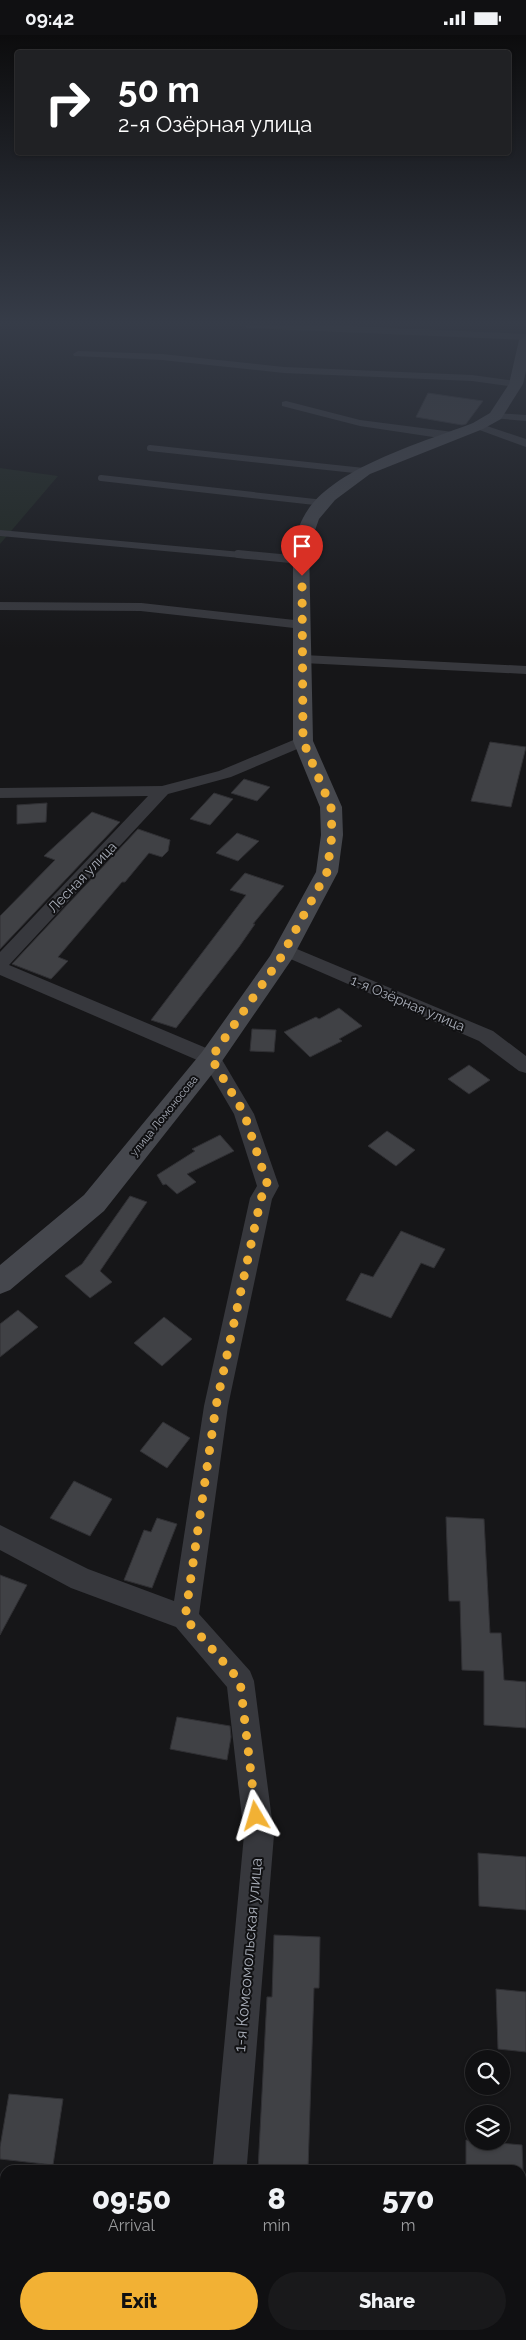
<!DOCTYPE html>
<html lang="en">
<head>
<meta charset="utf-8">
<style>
	body { margin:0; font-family:Raleway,sans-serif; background:#19191b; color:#f1f3f6; height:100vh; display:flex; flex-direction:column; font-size:19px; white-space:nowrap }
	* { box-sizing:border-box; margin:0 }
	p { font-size:16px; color:#9c9d9f }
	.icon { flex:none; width:28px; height:28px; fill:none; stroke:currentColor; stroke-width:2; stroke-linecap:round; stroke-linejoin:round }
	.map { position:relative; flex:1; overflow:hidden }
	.drawer { position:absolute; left:0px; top:2130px; width:526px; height:175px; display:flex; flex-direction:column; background:#101012; border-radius:15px 15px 0 0; box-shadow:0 1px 4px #0004,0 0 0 1px #303032 }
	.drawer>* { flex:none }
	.hud { position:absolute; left:15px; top:15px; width:496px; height:105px; border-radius:5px; box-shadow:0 1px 4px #0004,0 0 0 1px #303032; background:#202124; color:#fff; overflow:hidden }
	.fabs { position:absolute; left:465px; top:2015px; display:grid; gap:10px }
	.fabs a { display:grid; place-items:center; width:45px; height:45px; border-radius:50%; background:#101012; box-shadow:0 1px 4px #0004,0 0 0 1px #303032; font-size:25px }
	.pin { position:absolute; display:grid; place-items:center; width:42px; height:42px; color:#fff; margin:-51px -21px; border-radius:50% 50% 50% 0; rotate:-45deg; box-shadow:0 0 5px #0007 }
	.pin .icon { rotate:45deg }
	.me { position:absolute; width:55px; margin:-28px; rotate:353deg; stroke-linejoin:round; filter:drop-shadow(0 0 4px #0008) }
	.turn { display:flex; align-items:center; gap:18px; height:105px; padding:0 20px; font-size:22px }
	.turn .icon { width:65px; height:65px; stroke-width:2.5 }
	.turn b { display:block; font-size:35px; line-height:42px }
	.eta { display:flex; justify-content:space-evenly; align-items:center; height:85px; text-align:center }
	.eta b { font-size:30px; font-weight:800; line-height:35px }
	.action { display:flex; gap:10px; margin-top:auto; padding:10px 20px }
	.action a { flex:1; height:58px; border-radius:30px; background:#f2b134; color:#111; font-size:20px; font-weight:800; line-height:58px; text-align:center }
	.action a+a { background:#19191b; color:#f1f3f6 }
	.status { display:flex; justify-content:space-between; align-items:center; height:35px; padding:0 25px; background:#101012; direction:ltr }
	.status svg { height:14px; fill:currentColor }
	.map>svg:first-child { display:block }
	.green { fill:#1e261f }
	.building { fill:#404145; stroke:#303034 }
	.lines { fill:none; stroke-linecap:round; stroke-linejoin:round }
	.lane-far1 { stroke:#37383d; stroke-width:6 }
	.lane { stroke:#37383d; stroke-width:8 }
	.street { fill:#37383d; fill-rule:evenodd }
	.secondary { fill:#45474d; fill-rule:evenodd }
	.route { stroke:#f2b134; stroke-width:9; stroke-dasharray:0 16.2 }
	.labels { text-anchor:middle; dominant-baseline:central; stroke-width:4; stroke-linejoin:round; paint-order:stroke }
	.far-street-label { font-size:11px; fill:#a8adb8; stroke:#111113 }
	.street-label { font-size:14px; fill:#a8adb8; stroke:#111113 }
	.near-street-label { font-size:16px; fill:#a8adb8; stroke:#111113 }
</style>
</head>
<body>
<div class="status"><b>09:42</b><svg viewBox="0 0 49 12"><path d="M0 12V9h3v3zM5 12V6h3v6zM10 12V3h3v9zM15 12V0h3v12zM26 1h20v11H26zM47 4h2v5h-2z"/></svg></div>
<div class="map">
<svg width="526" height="2305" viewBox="0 0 526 2305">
	<rect width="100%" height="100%" fill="#161618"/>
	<!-- green -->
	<path class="green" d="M0,433l58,8 -58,68z"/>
	<!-- building -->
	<path class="building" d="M428,358l20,3 35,5 -17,23 -4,1 -46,-8z
		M490,707l36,5 -15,60 -40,-6z
		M244,744l26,8 -13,14 -26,-8z
		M214,758l19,6 -23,26 -20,-6z
		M47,768l-1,19 -29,2v-19z
		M92,777l28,10 -120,127v-33l55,-56 -11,-4z
		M138,794l32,11 -2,11 -6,6 -13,-4 -24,29h-3l-64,75 10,4 -17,18 -39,-15z
		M237,798l22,8 -21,20 -22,-8z
		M245,838l39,13 -31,38h2l-16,23 -63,81 -25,-8 95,-125 -16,-5z
		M339,973l23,18 -23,13 3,2 -32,16 -26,-25 32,-15 3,2z
		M252,994l24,1 -2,22 -24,-1z
		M469,1030l21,15 -21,14 -21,-15z
		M387,1096l28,19 -19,16 -28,-20z
		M220,1100l14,16 -47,23 9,8 -19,12 -11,-10 -3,1 -6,-10 38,-24 -3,-2z
		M130,1161l17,6 -47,69 12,11 -22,16 -25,-22 17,-12z
		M401,1196l44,18 -11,19 -13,-5 -30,55 -45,-18 15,-27 12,4z
		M18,1275l20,17 -38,30v-33z
		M164,1282l28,22 -30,27 -28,-23z
		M163,1387l27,16 -23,30 -27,-17z
		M74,1446l38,18 -22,37 -40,-18z
		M446,1482l38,2 6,114h11l3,47 22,2v46l-42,-3v-54l-22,-1 -2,-69h-11z
		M157,1483l20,6 -25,64 -28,-8 20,-50 7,2z
		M0,1540l27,10 -27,50z
		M177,1682l53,9 1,11 -4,23 -57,-11z
		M478,1818l48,4v53l-47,-4z
		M274,1900l46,2 -1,51h-5l-6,182h-50l9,-173h5z
		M496,1954l30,3v60l-28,-3z
		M9,2059l54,5 -10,66 -53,-6v-12z
		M466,2105l56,5 1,25h-57z"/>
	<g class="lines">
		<!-- lane-far1 -->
		<path class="lane-far1" d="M150,413l214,23
			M101,443l223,25
			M0,498l252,23"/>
		<!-- lane -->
		<path class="lane" d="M238,519l63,6
			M0,571l141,1 162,18
			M303,624l223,11"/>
		<!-- street -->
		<path class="street" d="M243,290h87l196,9v6l-278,-12z
			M78,316l84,3 122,13 188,8 44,6 6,3 -6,3 -44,-6 -188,-8 -122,-13 -88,-4 -1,-2z
			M286,366l74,19 93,12 6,4 -6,4 -93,-14 -78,-20v-4z
			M496,378l30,2v6l-34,-3 -2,-2z
			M478,388l48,16v8l-52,-19 -2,-2z
			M303,701l8,5 -2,3 -78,33 -63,17 -159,171 209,88 36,61 25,72 -7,13 -44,207 -29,208 51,57 4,10 20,154 -27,329 -3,6h-28l-3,-6 31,-329 -17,-148 -51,-60 -105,-39 -71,-38v-25l88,44 86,32 30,-195 46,-208 7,-12 -23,-72 -30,-51 -204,-88v-23l148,-156 -148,2v-10l162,-2 57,-15z
			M285,909l208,87 33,25v17l-7,-2 -40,-30 -200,-87 -3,-4 3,-4z"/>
		<!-- secondary -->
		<path class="secondary" d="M526,301v35l-3,13 -22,35 -18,10 -113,45 -35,26 -16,19 -10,28 4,194 29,66 1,28 -5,37 -46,87 -72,105 -116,147 -94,79 -10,4v-29l84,-70 118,-143 68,-96 46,-84 5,-37 -1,-28 -27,-66v-194c3,-9 5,-20 10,-29 24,-49 121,-76 170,-95l17,-10 19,-29 10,-44z"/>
	</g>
	<!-- sky -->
	<linearGradient id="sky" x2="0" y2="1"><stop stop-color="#0c0c0d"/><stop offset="0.47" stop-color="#363c48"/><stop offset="1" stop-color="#363c48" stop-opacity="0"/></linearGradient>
	<rect width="526" height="613" fill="url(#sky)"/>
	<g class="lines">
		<!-- route -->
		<path class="route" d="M256,1781l-16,-135 -55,-63 31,-212 45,-208 7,-12 -24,-73 -33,-55 69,-99 47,-87 5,-37 -1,-28 -28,-66 -1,-165"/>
	</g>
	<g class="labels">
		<!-- far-street labels -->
		<g class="far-street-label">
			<text transform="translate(164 1081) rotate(-51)">улица Ломоносова</text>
		</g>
		<!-- street labels -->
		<g class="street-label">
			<text transform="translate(82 842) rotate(-46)">Лесная улица</text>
			<text transform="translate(408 968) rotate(23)">1-я Озёрная улица</text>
		</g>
		<!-- near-street labels -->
		<g class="near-street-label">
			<text transform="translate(248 1920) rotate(-85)">1-я Комсомольская улица</text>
		</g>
	</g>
</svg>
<div class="fabs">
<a><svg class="icon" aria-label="search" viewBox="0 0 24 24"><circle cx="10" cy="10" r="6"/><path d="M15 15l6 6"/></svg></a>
<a><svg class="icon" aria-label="layers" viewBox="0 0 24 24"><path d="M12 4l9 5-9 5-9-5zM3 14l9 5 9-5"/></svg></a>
</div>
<div class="pin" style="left:302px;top:541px;background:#d93025"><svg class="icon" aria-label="arrive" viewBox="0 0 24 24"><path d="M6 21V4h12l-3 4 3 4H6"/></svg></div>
<svg class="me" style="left:256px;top:1781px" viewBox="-20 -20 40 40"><path d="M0-17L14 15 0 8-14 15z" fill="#f2b134" stroke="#fff" stroke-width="4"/></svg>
<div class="hud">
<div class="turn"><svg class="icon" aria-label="right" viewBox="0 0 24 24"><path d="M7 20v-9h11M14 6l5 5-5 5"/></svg><div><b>50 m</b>2-я Озёрная улица</div></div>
</div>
<section class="drawer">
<div class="eta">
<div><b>09:50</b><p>Arrival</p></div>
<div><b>8</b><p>min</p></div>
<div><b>570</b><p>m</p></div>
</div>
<div class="action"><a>Exit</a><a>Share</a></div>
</section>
</div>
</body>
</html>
